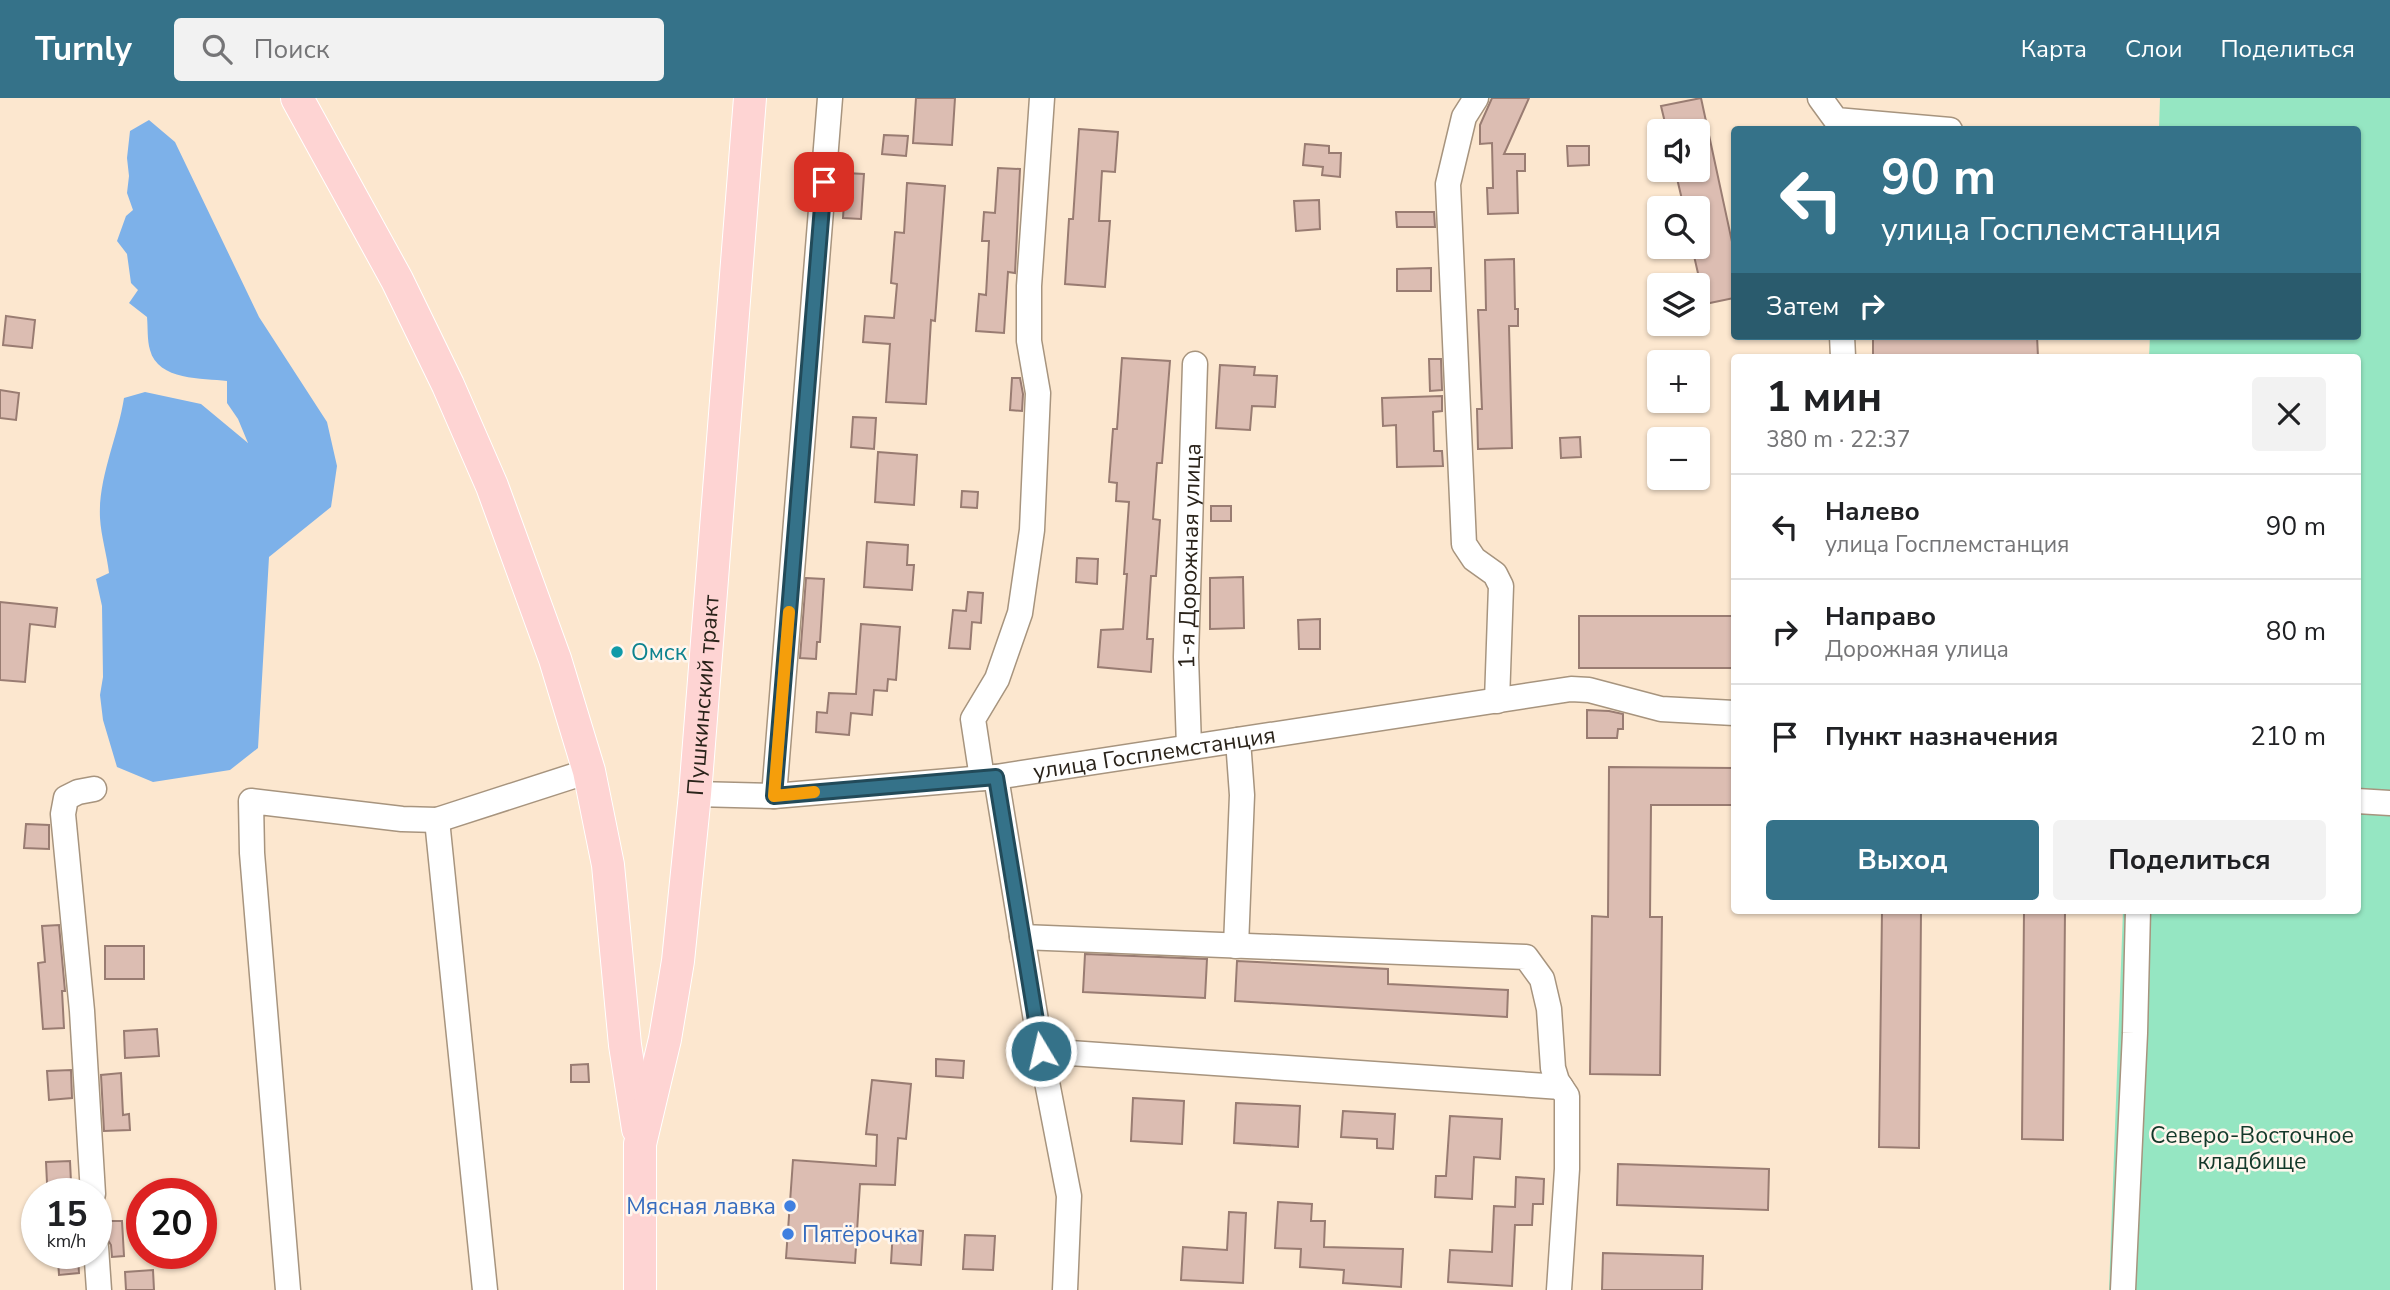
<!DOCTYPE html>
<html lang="ru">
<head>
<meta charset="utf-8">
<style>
	body { margin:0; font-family:"Nunito Sans",sans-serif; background:#f2f2f2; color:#202124; height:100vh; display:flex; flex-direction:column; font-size:26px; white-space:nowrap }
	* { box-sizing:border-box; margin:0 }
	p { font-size:23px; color:#757577 }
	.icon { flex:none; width:38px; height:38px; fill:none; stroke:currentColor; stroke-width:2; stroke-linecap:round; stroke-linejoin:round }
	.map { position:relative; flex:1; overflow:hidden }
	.drawer { position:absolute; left:1731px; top:256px; width:630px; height:560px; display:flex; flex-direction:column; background:#fff; border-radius:7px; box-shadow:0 2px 5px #0004 }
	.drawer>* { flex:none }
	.top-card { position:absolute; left:1731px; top:28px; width:630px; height:214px; border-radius:7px; box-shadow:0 2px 5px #0004; background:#357289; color:#fff; overflow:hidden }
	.tools { position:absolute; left:1647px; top:21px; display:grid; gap:14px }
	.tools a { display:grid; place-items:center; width:63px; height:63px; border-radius:7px; background:#fff; box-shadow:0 2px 5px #0004; font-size:35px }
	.speed { position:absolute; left:21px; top:1080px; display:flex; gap:14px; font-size:35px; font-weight:700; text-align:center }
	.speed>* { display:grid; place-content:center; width:91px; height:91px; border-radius:50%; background:#fff; box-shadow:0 2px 5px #0004; line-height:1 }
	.speed small { font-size:18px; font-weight:400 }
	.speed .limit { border:10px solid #d22; background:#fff; color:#111 }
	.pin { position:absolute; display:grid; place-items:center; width:60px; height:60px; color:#fff; margin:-30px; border-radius:14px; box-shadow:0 4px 10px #0006 }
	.me { position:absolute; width:77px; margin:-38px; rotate:351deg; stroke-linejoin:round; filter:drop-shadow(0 0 5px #0008) }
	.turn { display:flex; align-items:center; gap:24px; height:147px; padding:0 35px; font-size:32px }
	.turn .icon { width:91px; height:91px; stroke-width:2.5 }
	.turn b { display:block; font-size:49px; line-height:60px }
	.then { display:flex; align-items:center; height:66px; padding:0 35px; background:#0003; gap:14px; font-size:26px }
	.round { display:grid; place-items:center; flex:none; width:74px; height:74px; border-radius:7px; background:#f2f2f2 }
	.overview { display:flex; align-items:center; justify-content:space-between; height:119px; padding:0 35px }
	h1 { font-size:42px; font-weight:700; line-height:52px }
	.button { display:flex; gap:14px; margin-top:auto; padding:14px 35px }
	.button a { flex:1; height:80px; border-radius:7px; background:#357289; color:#fff; font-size:28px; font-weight:700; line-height:80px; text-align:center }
	.button a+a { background:#f2f2f2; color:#202124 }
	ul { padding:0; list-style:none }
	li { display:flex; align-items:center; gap:21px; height:105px; padding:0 35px; border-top:2px solid #e0e0e0 }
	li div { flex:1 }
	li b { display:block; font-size:26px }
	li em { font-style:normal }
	header { display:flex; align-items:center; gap:42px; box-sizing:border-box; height:98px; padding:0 35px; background:#357289; color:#fff }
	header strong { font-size:33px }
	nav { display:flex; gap:38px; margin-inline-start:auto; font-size:24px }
	.search { width:490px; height:63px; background:#f2f2f2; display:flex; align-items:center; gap:18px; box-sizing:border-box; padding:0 24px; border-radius:7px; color:#757577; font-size:26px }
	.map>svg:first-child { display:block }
	.green { fill:#95e6c2 }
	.water { fill:#7db1e9 }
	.building { fill:#dcbdb2; stroke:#997c72; stroke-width:2 }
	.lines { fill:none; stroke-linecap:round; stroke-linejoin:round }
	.minor-casing { stroke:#a7947e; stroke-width:27 }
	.major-casing { stroke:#fff; stroke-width:34 }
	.minor { stroke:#fff; stroke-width:24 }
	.major { stroke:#fed4d3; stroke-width:32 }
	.route-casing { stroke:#224a59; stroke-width:18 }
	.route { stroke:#357289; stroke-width:12 }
	.slow { stroke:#f59e0b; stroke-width:12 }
	.culture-dot { fill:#0f9aa8; stroke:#fff6ed; stroke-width:2.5 }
	.shop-dot { fill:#3f7fe0; stroke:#fff6ed; stroke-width:2.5 }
	.labels { text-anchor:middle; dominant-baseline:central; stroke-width:5; stroke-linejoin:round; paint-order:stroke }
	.street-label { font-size:23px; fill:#2a231a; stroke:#fff6ed }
	.culture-label { font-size:23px; fill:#0d838f; stroke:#fff6ed; text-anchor:start }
	.park-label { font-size:23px; fill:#13392a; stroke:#fff6ed }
	.shop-label { font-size:23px; fill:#366cbe; stroke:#fff6ed; text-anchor:end }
</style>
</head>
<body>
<header>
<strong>Turnly</strong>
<div class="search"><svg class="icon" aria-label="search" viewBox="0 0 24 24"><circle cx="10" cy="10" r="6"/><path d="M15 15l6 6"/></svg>Поиск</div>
<nav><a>Карта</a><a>Слои</a><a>Поделиться</a></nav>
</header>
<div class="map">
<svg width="2390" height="1192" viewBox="0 0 2390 1192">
	<rect width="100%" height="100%" fill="#fce7cf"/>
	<!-- green -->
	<path class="green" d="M2160,0h230v1192h-281l14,-380h234v-553h-208l1,-21h207v-206l-198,-1z"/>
	<!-- water -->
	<path class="water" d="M149,22l26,22 84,175 68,105 10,44 -6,41 -62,50 -11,191 -28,22 -77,12 -36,-15 -14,-47 -3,-25 3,-18 -1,-71 -6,-27 13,-6c-2,-18 -8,-37 -9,-55 -2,-40 18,-81 24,-120l21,-6 56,12 47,39 -10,-24 -11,-16v-22c-24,-3 -69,0 -77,-31 -3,-10 -2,-23 -3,-33l-18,-14 9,-13 -7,-7 -4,-29 -10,-13 9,-25 7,-6 -6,-17 2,-17 -2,-18 3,-27z"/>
	<!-- building -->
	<path class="building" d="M916,0h39l-3,47 -39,-2z
		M1492,0h37l-25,56h21v17h-8l1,42 -30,1 -1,-26h6l-1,-45 -12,1v-19z
		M1701,0l33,153v47l-29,6 -13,-57h6v-39h-14l-9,-38h23v-39h-31l-6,-25z
		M1079,31l39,3 -3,40 -13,-1 -3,50h11l-5,66 -40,-3 4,-65h4z
		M884,37l24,1 -2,20 -24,-2z
		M1305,46l24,2v7h12l-1,24 -18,-2 1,-8 -20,-2z
		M1567,48h22v19l-21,1z
		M998,70l22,1 -5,104 -7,-1 -4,61 -28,-2 3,-37 7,1 3,-54h-7l2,-29 11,1z
		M846,75l18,1 -3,45 -18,-1z
		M907,85l38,3 -10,135 -4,-1 -5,84 -40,-2 4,-58 -27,-2 2,-26 29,2 3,-34 -6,-1 4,-51 9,1z
		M1319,102l1,29 -24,2 -2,-30z
		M1396,114h38l1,15h-38z
		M1514,161l1,50h3v17h-9l3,122 -34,1 -1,-40h5l-4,-99h8l-1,-50z
		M1431,170v23h-34v-22z
		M6,218l29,4 -3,28 -29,-3z
		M1873,238h164l1,21h-165z
		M1122,260l48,3 -8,102h-5l-4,56 7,1 -4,56h-5l-4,63h6l-2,33 -53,-5 3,-37 22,-1 4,-55h-3l5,-72 -13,-1 1,-18 -8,-1 4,-53h4z
		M1429,261h12l1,31 -12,1z
		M1220,267l35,2 -1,8 23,1 -2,31 -23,-1 -2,24 -34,-2z
		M1012,280h8l3,16 -1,17 -12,-1z
		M0,292l19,3 -3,27 -16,-2z
		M1442,298v15l-9,1 1,39h8l1,15 -46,1 -1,-42 -13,1 -1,-28z
		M853,319l23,1 -2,31 -23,-2z
		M1580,339l1,20 -20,1 -1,-20z
		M878,354l39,3 -3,50 -39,-3z
		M962,393l16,1 -1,16 -16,-1z
		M1211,408h20v15h-20z
		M867,444l41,3 -1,20h7l-2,25 -48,-3z
		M1077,460l21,1 -1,25 -21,-2z
		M1243,479l1,51 -34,1v-51z
		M806,480l18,1 -4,63h-3l-1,17 -16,-1z
		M968,494l15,1 -2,30 -9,-1 -2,27 -21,-1 4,-38 13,1z
		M0,504l57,6 -2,19 -25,-3 -5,58 -25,-2z
		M1579,518h155v52h-155z
		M1320,521v30h-21l-1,-29z
		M861,526l39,3 -4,53 -8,-1 -1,12 -13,-1 -2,25 -21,-2 -2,22 -33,-3 1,-20 10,1 2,-20 27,1z
		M1587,612l22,1 14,3v15h-5l-1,9h-30z
		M1609,669l125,1v37h-83l-1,112h12l-2,158 -70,-1 2,-158 16,1z
		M26,726l23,1v24l-25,-1z
		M1882,812h39l-2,238 -40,-1z
		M2024,812h41l-2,230 -41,-1z
		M59,827l6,66h-3l2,37 -21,1 -5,-66 7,-1 -3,-36z
		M105,848h39v33h-39z
		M1085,856l122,5 -2,39 -122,-6z
		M1237,863l151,8v15l120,6 -1,27 -272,-16z
		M157,931l2,27 -34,2 -1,-27z
		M936,961l28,2 -1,17 -27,-2z
		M588,966l1,18h-18v-17z
		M71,972l1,28 -23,2 -2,-29z
		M121,975l2,42 6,-1 1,16 -26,1 -3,-56z
		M872,982l39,4 -5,55 -8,-1 -3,47 -35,-1 -5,79 -69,-5 7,-98 83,6 1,-31 -11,-1z
		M1133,1000l51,3 -2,43 -51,-3z
		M1236,1005l64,3 -2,41 -64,-4z
		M1343,1013l52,3 -2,35 -16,-1v-9l-36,-2z
		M1450,1018l52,3 -2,40 -26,-2 -2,42 -37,-2 1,-21h10z
		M70,1063l1,21 -24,1 -1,-21z
		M1618,1066l151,5 -1,41 -151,-5z
		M1516,1079l28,2 -1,25h-10l-1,21h-17l-3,61 -64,-4 2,-32 42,2 2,-46 21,1z
		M1278,1104l34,2 -1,17h14l-1,26 79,2 -2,38 -58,-4 1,-13 -44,-3 1,-18 -26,-1z
		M1229,1114l17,1 -3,70 -62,-3 2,-33 44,3z
		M105,1123h17l2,35 -12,1 -1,-12 -5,-8z
		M893,1131l30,2 -2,34 -30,-2z
		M965,1137l30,1 -2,34 -30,-1z
		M1603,1155l100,3 -1,34h-100z
		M78,1160l1,15 -20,2 -1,-16z
		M153,1172l1,20h-28l-1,-18z"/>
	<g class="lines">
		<defs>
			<g id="minor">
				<path d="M1476,0l-12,19 -16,67 16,360 10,15 21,15 6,12 -4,115"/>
				<path d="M1820,0l16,22 114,10"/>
				<path d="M1842,238l1,21"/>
				<path id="s1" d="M1189,649l-3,-90 9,-293"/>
				<path d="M996,679l45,274 28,145 -4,94"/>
				<path d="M982,680l-9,-59 24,-40 23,-66 12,-83 6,-137 -9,-52v-55l13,-188"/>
				<path id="s2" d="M695,696l79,2 222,-19 575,-88 18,1 72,19 73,4"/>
				<path d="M774,698l56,-698"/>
				<path d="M2357,703l33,2"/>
				<path d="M437,722l48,470"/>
				<path d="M1022,839l504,20 16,22 7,30 4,59 4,13 10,15v73l-8,121"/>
				<path d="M1236,848l6,-151 -4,-55"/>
				<path d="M1041,953l520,36"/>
				<path d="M93,1096l-11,-183 -19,-197 3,-16 12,-6 16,-3"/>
				<path d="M96,1149l3,43"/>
				<path d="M288,1192l-36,-437 -1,-52 151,18 35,1 152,-49"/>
				<path d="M2123,1192l12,-257 3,-123"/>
			</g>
			<g id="major">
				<path d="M297,0l100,182 51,105 44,101 63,173 34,112 19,94 17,180 13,84"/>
				<path id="s3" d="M640,1192v-146l25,-105 13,-78 17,-167 55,-696"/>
			</g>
		</defs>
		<!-- minor casing -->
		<use href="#minor" class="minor-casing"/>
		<!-- major casing -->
		<use href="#major" class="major-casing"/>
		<!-- minor -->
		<use href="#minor" class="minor"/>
		<!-- major -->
		<use href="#major" class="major"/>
	</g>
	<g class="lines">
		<defs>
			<path id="route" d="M824,84l-50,614 222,-19 45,274"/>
		</defs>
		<!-- route casing -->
		<use href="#route" class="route-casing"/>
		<!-- route -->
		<use href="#route" class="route"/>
		<!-- slow -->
		<path class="slow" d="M789,514l-15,184 40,-4"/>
	</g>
	<!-- markers -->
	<circle class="culture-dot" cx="617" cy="554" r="7"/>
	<g class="shop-dot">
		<circle cx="790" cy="1108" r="7"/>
		<circle cx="788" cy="1136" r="7"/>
	</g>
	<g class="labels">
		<!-- street labels -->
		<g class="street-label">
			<text stroke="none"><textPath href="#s1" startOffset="191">1-я Дорожная улица</textPath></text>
			<text stroke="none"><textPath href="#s3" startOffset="600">Пушкинский тракт</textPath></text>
			<text stroke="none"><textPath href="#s2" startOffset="462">улица Госплемстанция</textPath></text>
		</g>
		<!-- culture labels -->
		<g class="culture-label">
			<text x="631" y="554">Омск</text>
		</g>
		<!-- park labels -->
		<g class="park-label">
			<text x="2252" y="1037">Северо-Восточное<tspan x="2252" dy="26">кладбище</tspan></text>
		</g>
		<!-- shop labels -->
		<g class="shop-label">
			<text x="776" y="1108">Мясная лавка</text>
			<text x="802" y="1136" text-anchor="start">Пятёрочка</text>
		</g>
	</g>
</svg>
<div class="tools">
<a><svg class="icon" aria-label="sound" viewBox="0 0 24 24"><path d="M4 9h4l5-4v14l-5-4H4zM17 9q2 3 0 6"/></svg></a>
<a><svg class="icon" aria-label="search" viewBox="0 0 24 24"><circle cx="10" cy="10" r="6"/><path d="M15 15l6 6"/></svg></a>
<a><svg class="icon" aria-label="layers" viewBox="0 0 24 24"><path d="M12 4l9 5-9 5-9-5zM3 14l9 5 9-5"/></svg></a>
<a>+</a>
<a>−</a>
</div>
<div class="speed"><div>15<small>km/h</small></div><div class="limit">20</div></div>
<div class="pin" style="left:824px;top:84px;background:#d93025"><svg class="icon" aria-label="arrive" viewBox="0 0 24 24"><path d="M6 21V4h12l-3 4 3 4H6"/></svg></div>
<svg class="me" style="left:1041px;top:953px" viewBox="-20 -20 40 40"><circle r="17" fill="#357289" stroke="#fff" stroke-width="3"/><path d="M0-11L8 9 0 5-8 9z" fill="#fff"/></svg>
<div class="top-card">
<div class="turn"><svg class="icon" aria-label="left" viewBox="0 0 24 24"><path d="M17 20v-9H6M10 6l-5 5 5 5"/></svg><div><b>90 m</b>улица Госплемстанция</div></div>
<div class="then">Затем<svg class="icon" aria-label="right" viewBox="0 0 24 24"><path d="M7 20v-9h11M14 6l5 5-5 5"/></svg></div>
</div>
<section class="drawer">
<div class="overview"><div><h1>1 мин</h1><p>380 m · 22:37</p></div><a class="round"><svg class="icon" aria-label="close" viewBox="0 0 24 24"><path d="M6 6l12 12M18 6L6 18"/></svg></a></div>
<ul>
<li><svg class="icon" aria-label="left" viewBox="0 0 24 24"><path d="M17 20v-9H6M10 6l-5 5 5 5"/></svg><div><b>Налево</b><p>улица Госплемстанция</p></div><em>90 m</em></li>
<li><svg class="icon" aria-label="right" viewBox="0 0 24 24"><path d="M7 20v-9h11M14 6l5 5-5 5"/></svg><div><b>Направо</b><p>Дорожная улица</p></div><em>80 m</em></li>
<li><svg class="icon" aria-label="arrive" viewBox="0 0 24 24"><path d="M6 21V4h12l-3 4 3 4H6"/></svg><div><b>Пункт назначения</b></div><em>210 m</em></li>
</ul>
<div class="button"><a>Выход</a><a>Поделиться</a></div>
</section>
</div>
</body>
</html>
